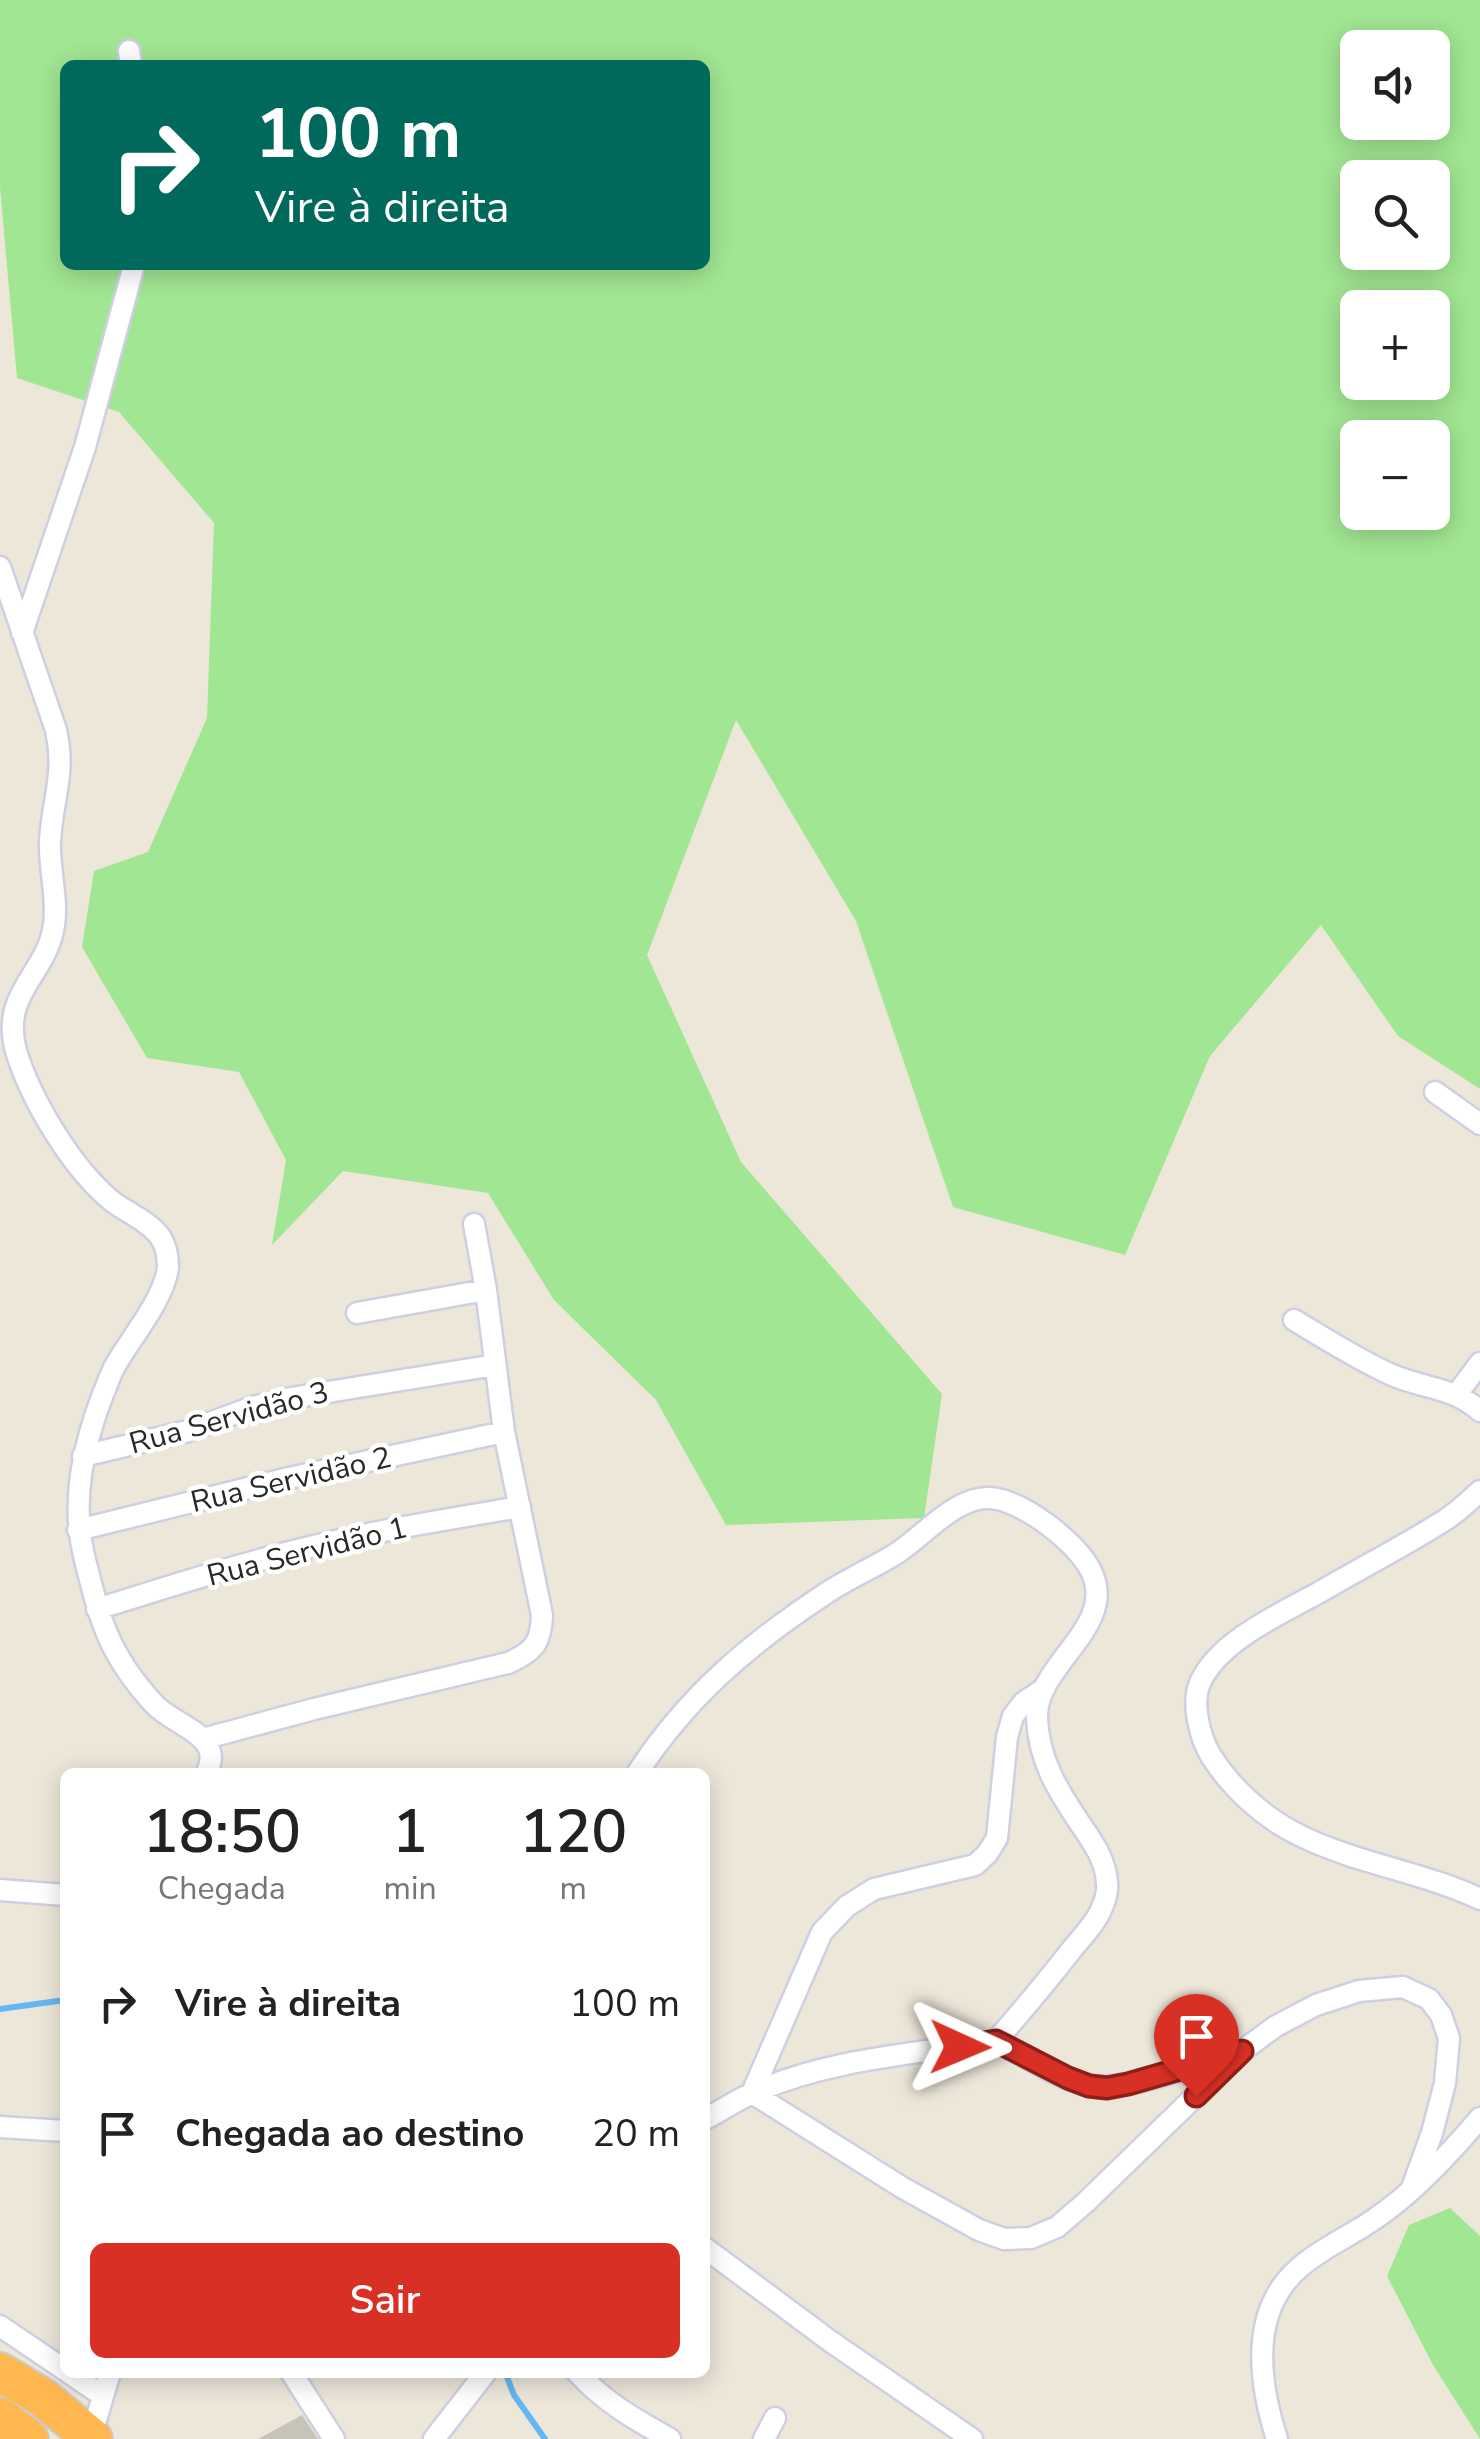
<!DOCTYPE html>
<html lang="pt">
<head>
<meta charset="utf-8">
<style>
	body { margin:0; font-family:"Nunito Sans",sans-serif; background:#f6f6f6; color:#222; height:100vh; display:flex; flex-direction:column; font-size:38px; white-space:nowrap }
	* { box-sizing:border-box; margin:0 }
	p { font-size:32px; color:#767676 }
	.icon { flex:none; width:55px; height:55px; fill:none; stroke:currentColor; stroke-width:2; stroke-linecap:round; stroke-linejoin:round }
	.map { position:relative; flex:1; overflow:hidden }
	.side { position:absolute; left:60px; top:1768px; width:650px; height:610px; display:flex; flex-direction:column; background:#fff; border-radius:15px; box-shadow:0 5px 25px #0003 }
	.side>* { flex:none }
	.guide { position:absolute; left:60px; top:60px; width:650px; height:210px; border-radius:15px; box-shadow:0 5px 25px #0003; background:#00695c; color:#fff; overflow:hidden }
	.controls { position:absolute; left:1340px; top:30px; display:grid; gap:20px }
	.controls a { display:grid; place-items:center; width:110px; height:110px; border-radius:15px; background:#fff; box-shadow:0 5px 25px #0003; font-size:50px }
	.pin { position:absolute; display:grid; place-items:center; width:85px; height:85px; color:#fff; margin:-102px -42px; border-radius:50% 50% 50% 0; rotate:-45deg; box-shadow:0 0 10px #0007 }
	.pin .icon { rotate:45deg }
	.me { position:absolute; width:110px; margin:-55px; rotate:91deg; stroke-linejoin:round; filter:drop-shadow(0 0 8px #0008) }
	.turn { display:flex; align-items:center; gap:35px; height:210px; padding:0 30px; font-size:45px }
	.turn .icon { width:130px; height:130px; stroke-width:2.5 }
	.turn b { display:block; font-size:70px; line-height:85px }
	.eta { display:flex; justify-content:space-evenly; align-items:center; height:170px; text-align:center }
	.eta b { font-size:60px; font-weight:600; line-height:70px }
	.button { display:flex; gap:20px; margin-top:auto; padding:20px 30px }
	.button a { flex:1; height:115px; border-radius:15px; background:#d93025; color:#fff; font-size:40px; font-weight:600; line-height:115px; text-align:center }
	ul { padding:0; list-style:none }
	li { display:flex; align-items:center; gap:30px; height:130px; padding:0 30px }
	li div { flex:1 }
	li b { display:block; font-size:38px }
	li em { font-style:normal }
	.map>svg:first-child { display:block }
	.green { fill:#a1e692; fill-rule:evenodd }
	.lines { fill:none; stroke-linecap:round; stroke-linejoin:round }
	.stream { stroke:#65b7f4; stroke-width:6 }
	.building { fill:#c7c3b9 }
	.street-casing { stroke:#cecfe2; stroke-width:25 }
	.highway-casing { stroke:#cbcbcb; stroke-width:42 }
	.street { stroke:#fff; stroke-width:20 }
	.highway { stroke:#ffb850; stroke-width:38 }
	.route-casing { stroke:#8d1f18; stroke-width:25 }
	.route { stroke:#d93025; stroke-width:18 }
	.labels { text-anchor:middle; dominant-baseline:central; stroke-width:9; stroke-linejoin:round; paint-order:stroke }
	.street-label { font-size:30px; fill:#282828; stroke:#fff }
</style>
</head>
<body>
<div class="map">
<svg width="1480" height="2439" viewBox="0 0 1480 2439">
	<rect width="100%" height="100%" fill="#ece7d9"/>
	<!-- green -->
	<path class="green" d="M0,0h1480v1089l-82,-53 -77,-111 -111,131 -85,199 -172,-48 -97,-286 -120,-201 -89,235 94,207 201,232 -18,124 -198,7 -70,-125 -102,-100 -66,-107 -145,-22 -71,74 14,-85 -47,-88 -92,-14 -65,-111 12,-76 54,-19 59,-134 7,-195 -95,-111 -102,-34 -17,-191zM1358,48h74v74h-74zM65,65h640v200h-640zM1358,178h74v74h-74zM1358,308h74v74h-74zM1358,438h74v74h-74z
		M1450,2208l30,28v203l-47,-74 -46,-89 22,-51z"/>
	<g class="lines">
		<!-- stream -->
		<path class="stream" d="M0,2009l65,-9
			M505,2372l9,23 31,44"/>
	</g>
	<!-- building -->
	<path class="building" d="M302,2415l16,24h-60z"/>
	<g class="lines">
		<defs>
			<path id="street" d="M129,51l2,14
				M0,567l56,163c10,44 -4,70 -6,112 -1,28 8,56 4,83 -7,50 -54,67 -38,126 15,49 56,118 97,151 15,11 37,20 48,36 5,8 7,19 7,29 -3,31 -38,72 -53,99 -5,9 -8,19 -12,28 -20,52 -32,107 -19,162 16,64 24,98 70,148 20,22 71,31 53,68
				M22,633l63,-186 49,-182
				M1435,1092l45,32
				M357,1313l129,-23
				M1294,1320c32,19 64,40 98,55 33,14 61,12 88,36
				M1457,1394l23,-31
				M83,1456l105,-25 65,-24 38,-9 204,-33
				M1480,1491c-11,10 -22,21 -35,29 -41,26 -84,48 -125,72 -38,21 -102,49 -120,91 -9,20 0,55 11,73 21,33 54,63 90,80 57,28 122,36 179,63
				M78,1530l211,-52 215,-46
				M97,1609c71,-22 141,-45 213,-62 69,-17 139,-28 210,-40
				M1042,1690l-18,12 -11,14 -6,21 -10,101 -10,16 -12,11 -101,24 -27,17 -25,26 -70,161 151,95 76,42 25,9 27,-1 26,-11 28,-24 157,-152 34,-25 40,-21 43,-14 44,-4 26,12 12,16 8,23 -4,45 -13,50 -20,55
				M203,1739l111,-30 194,-46c25,-11 33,-19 34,-48l-38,-183 -18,-142 -12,-66
				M638,1772c49,-75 110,-127 184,-176 23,-16 49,-27 72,-41 28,-17 61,-59 96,-57 32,2 87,44 101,73 28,56 -57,94 -54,148 2,41 20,70 42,103 13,19 27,38 28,61 1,9 -3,21 -7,29 -6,13 -18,25 -27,36 -25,32 -51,63 -77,93 -81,13 -168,18 -243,52 -17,7 -32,18 -48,26
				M0,1890l65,5
				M996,2041c29,15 59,36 91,44 33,9 116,-23 152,-33
				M0,2127l65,4
				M705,2248l125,93 142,98
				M0,2326l65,44
				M68,2372l35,24
				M291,2372l43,67
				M577,2372c27,30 59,48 93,67
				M91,2437l19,-65
				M434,2439l52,-67
				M764,2439l11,-21
				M1277,2439c-18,-56 -28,-128 22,-171 22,-20 52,-32 77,-50 36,-24 76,-67 104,-100"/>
			<path id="highway" d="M0,2372l42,25 51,42
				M0,2417l29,22"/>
		</defs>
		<!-- street casing -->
		<use href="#street" class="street-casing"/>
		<!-- highway casing -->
		<use href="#highway" class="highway-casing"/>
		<!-- street -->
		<use href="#street" class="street"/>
		<!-- highway -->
		<use href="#highway" class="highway"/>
	</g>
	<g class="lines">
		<defs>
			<path id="route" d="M960,2047l36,-6 72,37 21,8 18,2 21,-4 114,-33 -46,45"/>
		</defs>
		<!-- route casing -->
		<use href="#route" class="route-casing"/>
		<!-- route -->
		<use href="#route" class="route"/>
	</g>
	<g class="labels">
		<!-- street labels -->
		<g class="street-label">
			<text transform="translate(229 1418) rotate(-15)">Rua Servidão 3</text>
			<text transform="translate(291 1480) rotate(-13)">Rua Servidão 2</text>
			<text transform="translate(307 1552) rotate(-14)">Rua Servidão 1</text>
		</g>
	</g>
</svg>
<div class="controls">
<a><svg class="icon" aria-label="sound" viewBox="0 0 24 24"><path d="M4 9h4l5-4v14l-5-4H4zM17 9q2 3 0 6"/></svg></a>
<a><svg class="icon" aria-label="search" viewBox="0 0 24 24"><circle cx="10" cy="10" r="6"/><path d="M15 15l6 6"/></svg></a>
<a>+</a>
<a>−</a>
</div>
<div class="pin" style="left:1196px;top:2096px;background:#d93025"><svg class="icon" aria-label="arrive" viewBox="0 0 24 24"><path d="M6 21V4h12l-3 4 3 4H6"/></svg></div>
<svg class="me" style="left:960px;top:2047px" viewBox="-20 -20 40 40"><path d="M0-17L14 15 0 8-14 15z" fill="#d93025" stroke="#fff" stroke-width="4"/></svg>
<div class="guide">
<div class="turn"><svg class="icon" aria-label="right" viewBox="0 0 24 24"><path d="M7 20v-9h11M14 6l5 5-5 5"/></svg><div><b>100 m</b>Vire à direita</div></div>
</div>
<section class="side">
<div class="eta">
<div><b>18:50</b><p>Chegada</p></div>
<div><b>1</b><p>min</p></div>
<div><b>120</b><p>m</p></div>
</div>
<ul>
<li><svg class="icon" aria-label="right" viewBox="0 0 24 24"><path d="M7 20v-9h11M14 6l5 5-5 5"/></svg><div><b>Vire à direita</b></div><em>100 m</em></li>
<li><svg class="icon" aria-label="arrive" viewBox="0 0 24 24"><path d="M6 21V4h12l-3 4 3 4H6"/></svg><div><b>Chegada ao destino</b></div><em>20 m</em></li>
</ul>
<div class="button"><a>Sair</a></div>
</section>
</div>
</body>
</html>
